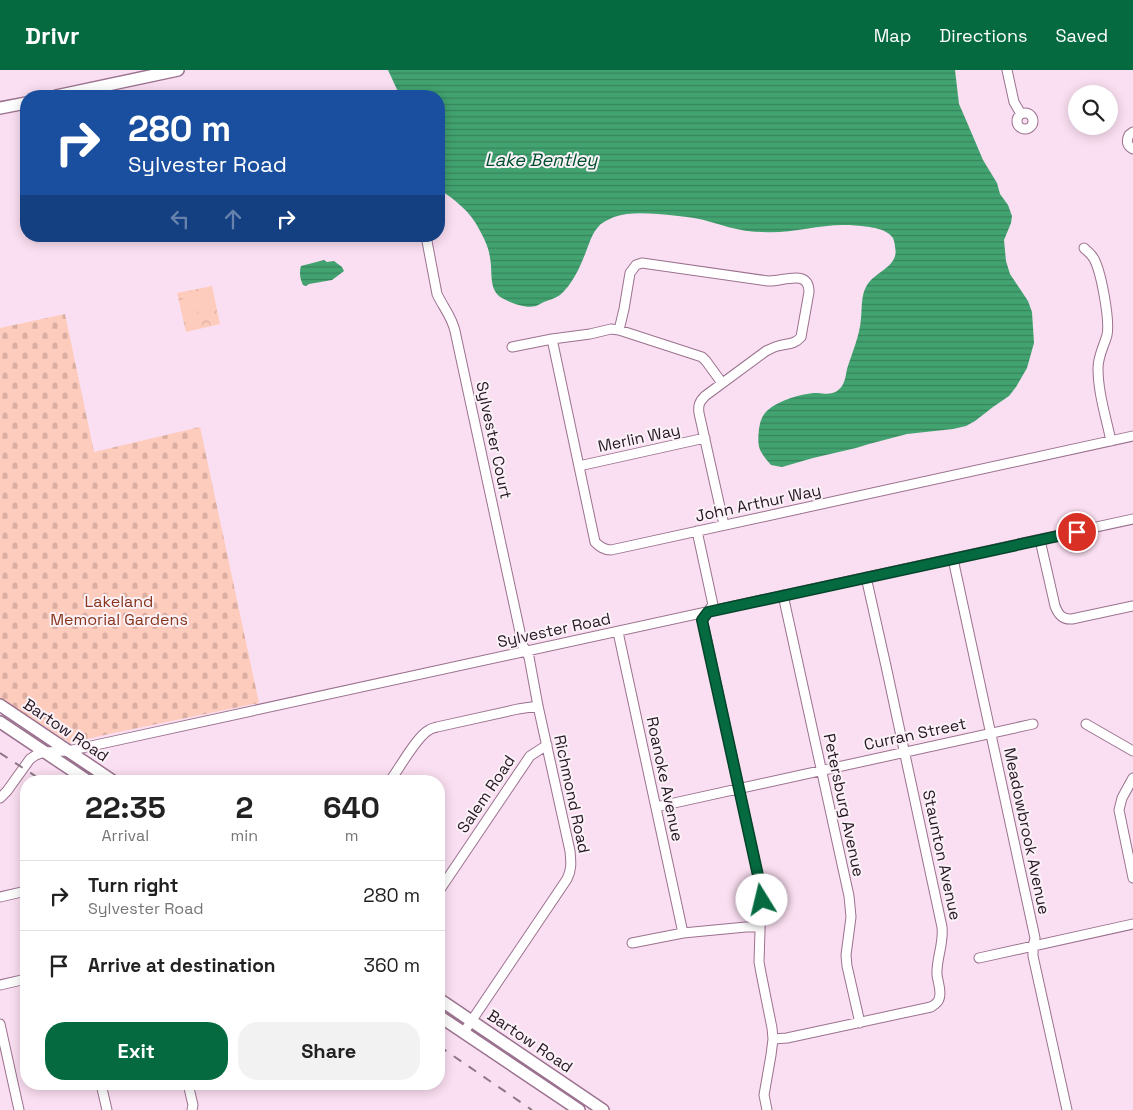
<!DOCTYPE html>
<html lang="en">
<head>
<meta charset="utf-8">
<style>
	body { margin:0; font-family:"Space Grotesk",sans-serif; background:#f2f2f2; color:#222; height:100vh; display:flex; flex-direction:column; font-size:19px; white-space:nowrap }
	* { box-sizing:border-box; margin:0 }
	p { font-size:16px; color:#767676 }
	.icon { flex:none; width:28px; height:28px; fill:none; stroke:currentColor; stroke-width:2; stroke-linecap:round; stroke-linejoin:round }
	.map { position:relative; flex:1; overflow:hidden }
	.side { position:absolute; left:20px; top:705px; width:425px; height:315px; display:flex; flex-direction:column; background:#fff; border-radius:20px; box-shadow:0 2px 12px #0003 }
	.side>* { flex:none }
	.banner { position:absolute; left:20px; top:20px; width:425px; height:152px; border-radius:20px; box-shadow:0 2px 12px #0003; background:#1a4fa0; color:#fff; overflow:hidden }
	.fabs { position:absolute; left:1068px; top:15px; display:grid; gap:10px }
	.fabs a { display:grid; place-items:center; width:50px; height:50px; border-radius:50%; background:#fff; box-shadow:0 2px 12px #0003; font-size:25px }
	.pin { position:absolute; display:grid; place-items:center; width:42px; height:42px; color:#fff; margin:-21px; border:2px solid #fff; border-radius:50%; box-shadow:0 1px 5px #0007 }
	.me { position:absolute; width:55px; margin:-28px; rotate:351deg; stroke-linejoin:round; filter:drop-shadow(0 0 4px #0008) }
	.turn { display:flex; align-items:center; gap:18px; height:105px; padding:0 25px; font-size:22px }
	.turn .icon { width:65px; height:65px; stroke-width:2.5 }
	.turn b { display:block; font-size:35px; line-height:42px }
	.lanes { display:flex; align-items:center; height:48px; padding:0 25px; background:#0003; justify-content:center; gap:25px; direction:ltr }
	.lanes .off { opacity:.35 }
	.eta { display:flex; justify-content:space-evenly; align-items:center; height:85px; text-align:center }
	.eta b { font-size:30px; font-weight:700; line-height:35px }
	.action { display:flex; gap:10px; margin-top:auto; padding:10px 25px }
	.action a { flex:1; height:58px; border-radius:20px; background:#056a40; color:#fff; font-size:20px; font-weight:700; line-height:58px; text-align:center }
	.action a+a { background:#f2f2f2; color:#222 }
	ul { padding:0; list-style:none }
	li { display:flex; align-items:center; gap:15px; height:70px; padding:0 25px; border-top:1px solid #e0e0e0 }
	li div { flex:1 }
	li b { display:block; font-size:19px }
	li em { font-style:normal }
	header { display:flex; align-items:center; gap:30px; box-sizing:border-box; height:70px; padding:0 25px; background:#056a40; color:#fff }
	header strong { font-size:24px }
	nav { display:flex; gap:28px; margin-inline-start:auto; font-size:18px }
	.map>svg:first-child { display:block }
	.cemetery { fill:url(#cemetery-stones) }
	.park { fill:url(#park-crowns) }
	.pitch { fill:#feccbd }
	.water { fill:url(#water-rules) }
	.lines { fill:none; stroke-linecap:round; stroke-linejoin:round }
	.minor-casing { stroke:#9b728f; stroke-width:11 }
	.major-casing { stroke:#9b728f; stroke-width:14 }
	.minor { stroke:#fff; stroke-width:9 }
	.major { stroke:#fff; stroke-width:11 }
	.rail { stroke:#8d7786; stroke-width:2; stroke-dasharray:9 9; stroke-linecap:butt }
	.route-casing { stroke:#03452a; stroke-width:12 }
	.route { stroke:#056a40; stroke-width:9 }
	.labels { text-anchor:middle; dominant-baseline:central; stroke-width:4; stroke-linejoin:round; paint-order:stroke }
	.street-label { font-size:16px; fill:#271722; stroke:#fbf2f8 }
	.park-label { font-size:16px; fill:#88351c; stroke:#fbf2f8 }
	.water-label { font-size:18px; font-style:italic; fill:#00502e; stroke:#fbf2f8 }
</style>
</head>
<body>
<header>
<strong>Drivr</strong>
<nav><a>Map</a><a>Directions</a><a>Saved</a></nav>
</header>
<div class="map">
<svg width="1133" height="1040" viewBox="0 0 1133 1040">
	<defs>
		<pattern id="cemetery-stones" width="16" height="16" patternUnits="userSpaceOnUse" patternTransform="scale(1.25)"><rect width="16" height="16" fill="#feccbd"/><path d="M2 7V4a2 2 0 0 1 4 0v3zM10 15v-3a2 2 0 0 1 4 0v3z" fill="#daaea2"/></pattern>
		<pattern id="park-crowns" width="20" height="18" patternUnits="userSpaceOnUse" patternTransform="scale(1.25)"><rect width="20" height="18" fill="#feccbd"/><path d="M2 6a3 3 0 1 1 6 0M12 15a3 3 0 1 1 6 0" fill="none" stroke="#daaea2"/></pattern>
		<pattern id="water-rules" width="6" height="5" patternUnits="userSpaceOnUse" patternTransform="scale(1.25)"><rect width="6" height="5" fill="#42a370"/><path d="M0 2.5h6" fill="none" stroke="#37845c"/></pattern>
	</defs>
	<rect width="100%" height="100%" fill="#fadef1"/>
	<!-- cemetery -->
	<path class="cemetery" d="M65,244l29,138 106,-25 59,276 -150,31 -39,9 -70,-45v-370z"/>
	<!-- park -->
	<path class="park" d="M212,216l8,38 -34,8 -9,-39z"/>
	<!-- pitch -->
	<path class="pitch" d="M209,223l6,25 -12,2 -5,-24z
		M194,227l5,24 -11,3 -6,-25z"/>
	<!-- water -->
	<path class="water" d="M388,0h567l4,34 7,16 17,40 14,23 3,11 8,11 4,11 -1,7 -7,17 2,21 4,13 18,27 4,11 2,31 -7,25 -11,19 -7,9 -16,11 -18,14 -9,5 -13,3 -46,5 -38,10 -13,4 -43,10 -31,9 -11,-2c-12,-14 -14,-17 -12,-36 1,-6 2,-11 6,-16 11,-12 33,-18 48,-20 11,-1 20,5 29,-7 3,-4 4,-12 5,-17 5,-16 13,-34 14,-51 1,-10 0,-22 5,-31 7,-15 34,-20 29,-40 0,-3 -1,-6 -2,-9 -8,-12 -33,-12 -46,-13 -28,-1 -56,9 -84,7 -11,0 -24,-2 -35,-5 -11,-3 -22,-7 -34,-9 -12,-2 -24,-3 -36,-4 -14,-1 -30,-2 -44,3 -4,2 -12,5 -15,9 -6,6 -9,15 -12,23 -6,16 -14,35 -27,46 -4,3 -11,5 -16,7 -3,1 -5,3 -8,4 -10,3 -25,-3 -34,-8 -14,-8 -9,-26 -12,-40 -1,-10 -6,-20 -11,-29 -9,-18 -24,-29 -40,-40v-93h-39z
		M324,190l3,2 7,-1 8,6 2,4 -12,9 -23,4 -3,2 -3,-1c-3,-6 -4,-13 -2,-19z"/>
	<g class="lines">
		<defs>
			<path id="minor" d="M1007,0l7,32 7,12
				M1017 51a8 8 0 1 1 16 0a8 8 0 1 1-16 0Z
				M1133,62l-4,3c-3,6 -2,11 4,14
				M426,166l11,58c6,13 15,23 18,37l68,315 6,11 9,49 32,145c1,11 2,18 -3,28l-103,153
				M1084,178c2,2 6,5 8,8 9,11 18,65 15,79 -3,11 -9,21 -9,33 0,25 8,49 13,73
				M619,260l5,-21 6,-36 6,-8 6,-2 126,18c14,1 41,-13 41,11l-8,45c-7,8 -13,6 -23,9 -4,1 -8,3 -12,5l-61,45c-6,6 -7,10 -6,17l25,112
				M552,269l43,203c5,5 9,8 16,8l522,-114
				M512,277l40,-8 38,-5 21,-5 8,1 83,27 4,4 16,22
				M579,396l126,-28
				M697,461l16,74 -11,14 57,261 2,20 -2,62 2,11 11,55 1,11 -2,16 -7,40 3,15
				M1040,470l15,66c3,8 7,14 17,13l61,-13
				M953,489l82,379 -2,8v10l34,154
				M783,525l66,301 2,21 -5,38 1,11 13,57
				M618,562l65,301
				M1086,654l47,27
				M1133,708l-11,20 -3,12 14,68
				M390,711c9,-12 27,-45 39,-51 3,-2 5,-2 8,-3l81,-18 20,-3
				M0,728l7,-7 23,-32 6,-4 8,-3 24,-1 1065,-232
				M656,737l377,-83
				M439,821l91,-135 17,-11
				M0,827l26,-6
				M632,873l51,-10 63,-6h14
				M979,888l154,-34
				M0,915l26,-6
				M0,954l19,86
				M773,969l14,-1 144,-31c3,-2 7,-4 8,-8 3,-7 -1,-16 -2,-24 -1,-16 7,-31 5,-48l-56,-261 -20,-89
				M101,1014l6,26
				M188,1014l5,21 -1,5"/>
			<path id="major" d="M56,26l122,-26
				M0,38l26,-5
				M0,635l113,76
				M0,652l88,59
				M439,929l164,111
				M439,946l140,94"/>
		</defs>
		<!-- minor casing -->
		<use href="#minor" class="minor-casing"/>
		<!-- major casing -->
		<use href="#major" class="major-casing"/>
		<!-- minor -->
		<use href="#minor" class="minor"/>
		<!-- major -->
		<use href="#major" class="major"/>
		<!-- rail -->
		<path class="rail" d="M0,683l43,28
			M439,976l93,64"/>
	</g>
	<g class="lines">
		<defs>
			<path id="route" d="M762,830l-3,-20 -57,-260 6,-8 369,-80"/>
		</defs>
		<!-- route casing -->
		<use href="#route" class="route-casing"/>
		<!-- route -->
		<use href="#route" class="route"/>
	</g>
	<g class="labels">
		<!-- street labels -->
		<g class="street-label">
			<text transform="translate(639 368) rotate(-12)">Merlin Way</text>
			<text transform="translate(494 370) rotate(78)">Sylvester Court</text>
			<text transform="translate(758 433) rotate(-12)">John Arthur Way</text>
			<text transform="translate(554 560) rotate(-12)">Sylvester Road</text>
			<text transform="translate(66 660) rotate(34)">Bartow Road</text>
			<text transform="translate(915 664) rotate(-12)">Curran Street</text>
			<text transform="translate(665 709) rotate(78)">Roanoke Avenue</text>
			<text transform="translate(486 724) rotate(-56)">Salem Road</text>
			<text transform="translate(572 724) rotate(78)">Richmond Road</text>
			<text transform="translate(844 735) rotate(78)">Petersburg Avenue</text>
			<text transform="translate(1027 761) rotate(78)">Meadowbrook Avenue</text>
			<text transform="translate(942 785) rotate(78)">Staunton Avenue</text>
			<text transform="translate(530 971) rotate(34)">Bartow Road</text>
		</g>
		<!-- park labels -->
		<g class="park-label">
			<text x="119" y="531">Lakeland<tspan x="119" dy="18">Memorial Gardens</tspan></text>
		</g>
		<!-- water labels -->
		<g class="water-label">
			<text x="541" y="89">Lake Bentley</text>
		</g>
	</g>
</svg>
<div class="fabs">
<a><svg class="icon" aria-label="search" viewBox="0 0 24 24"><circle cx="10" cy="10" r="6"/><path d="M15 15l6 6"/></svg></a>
</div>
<div class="pin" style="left:1077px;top:462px;background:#d93025"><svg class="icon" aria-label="arrive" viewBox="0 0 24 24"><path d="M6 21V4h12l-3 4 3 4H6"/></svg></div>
<svg class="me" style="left:762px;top:830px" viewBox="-20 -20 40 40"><circle r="19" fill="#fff"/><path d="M0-13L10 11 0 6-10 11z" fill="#056a40"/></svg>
<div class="banner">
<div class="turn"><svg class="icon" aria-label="right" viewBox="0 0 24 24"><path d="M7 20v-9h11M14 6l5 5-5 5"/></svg><div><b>280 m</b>Sylvester Road</div></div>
<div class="lanes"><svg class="icon off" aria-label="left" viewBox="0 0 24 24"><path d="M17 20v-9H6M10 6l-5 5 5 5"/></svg><svg class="icon off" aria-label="ahead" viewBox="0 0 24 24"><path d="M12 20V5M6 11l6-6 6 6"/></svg><svg class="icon" aria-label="right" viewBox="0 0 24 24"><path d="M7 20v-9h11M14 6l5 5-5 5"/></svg></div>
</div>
<section class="side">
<div class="eta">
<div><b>22:35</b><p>Arrival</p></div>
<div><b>2</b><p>min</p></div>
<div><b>640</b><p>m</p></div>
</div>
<ul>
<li><svg class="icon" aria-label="right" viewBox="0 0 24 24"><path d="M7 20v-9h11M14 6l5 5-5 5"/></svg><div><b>Turn right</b><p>Sylvester Road</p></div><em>280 m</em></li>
<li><svg class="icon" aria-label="arrive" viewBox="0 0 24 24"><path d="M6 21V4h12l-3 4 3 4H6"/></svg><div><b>Arrive at destination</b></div><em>360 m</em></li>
</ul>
<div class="action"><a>Exit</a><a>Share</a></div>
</section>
</div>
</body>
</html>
